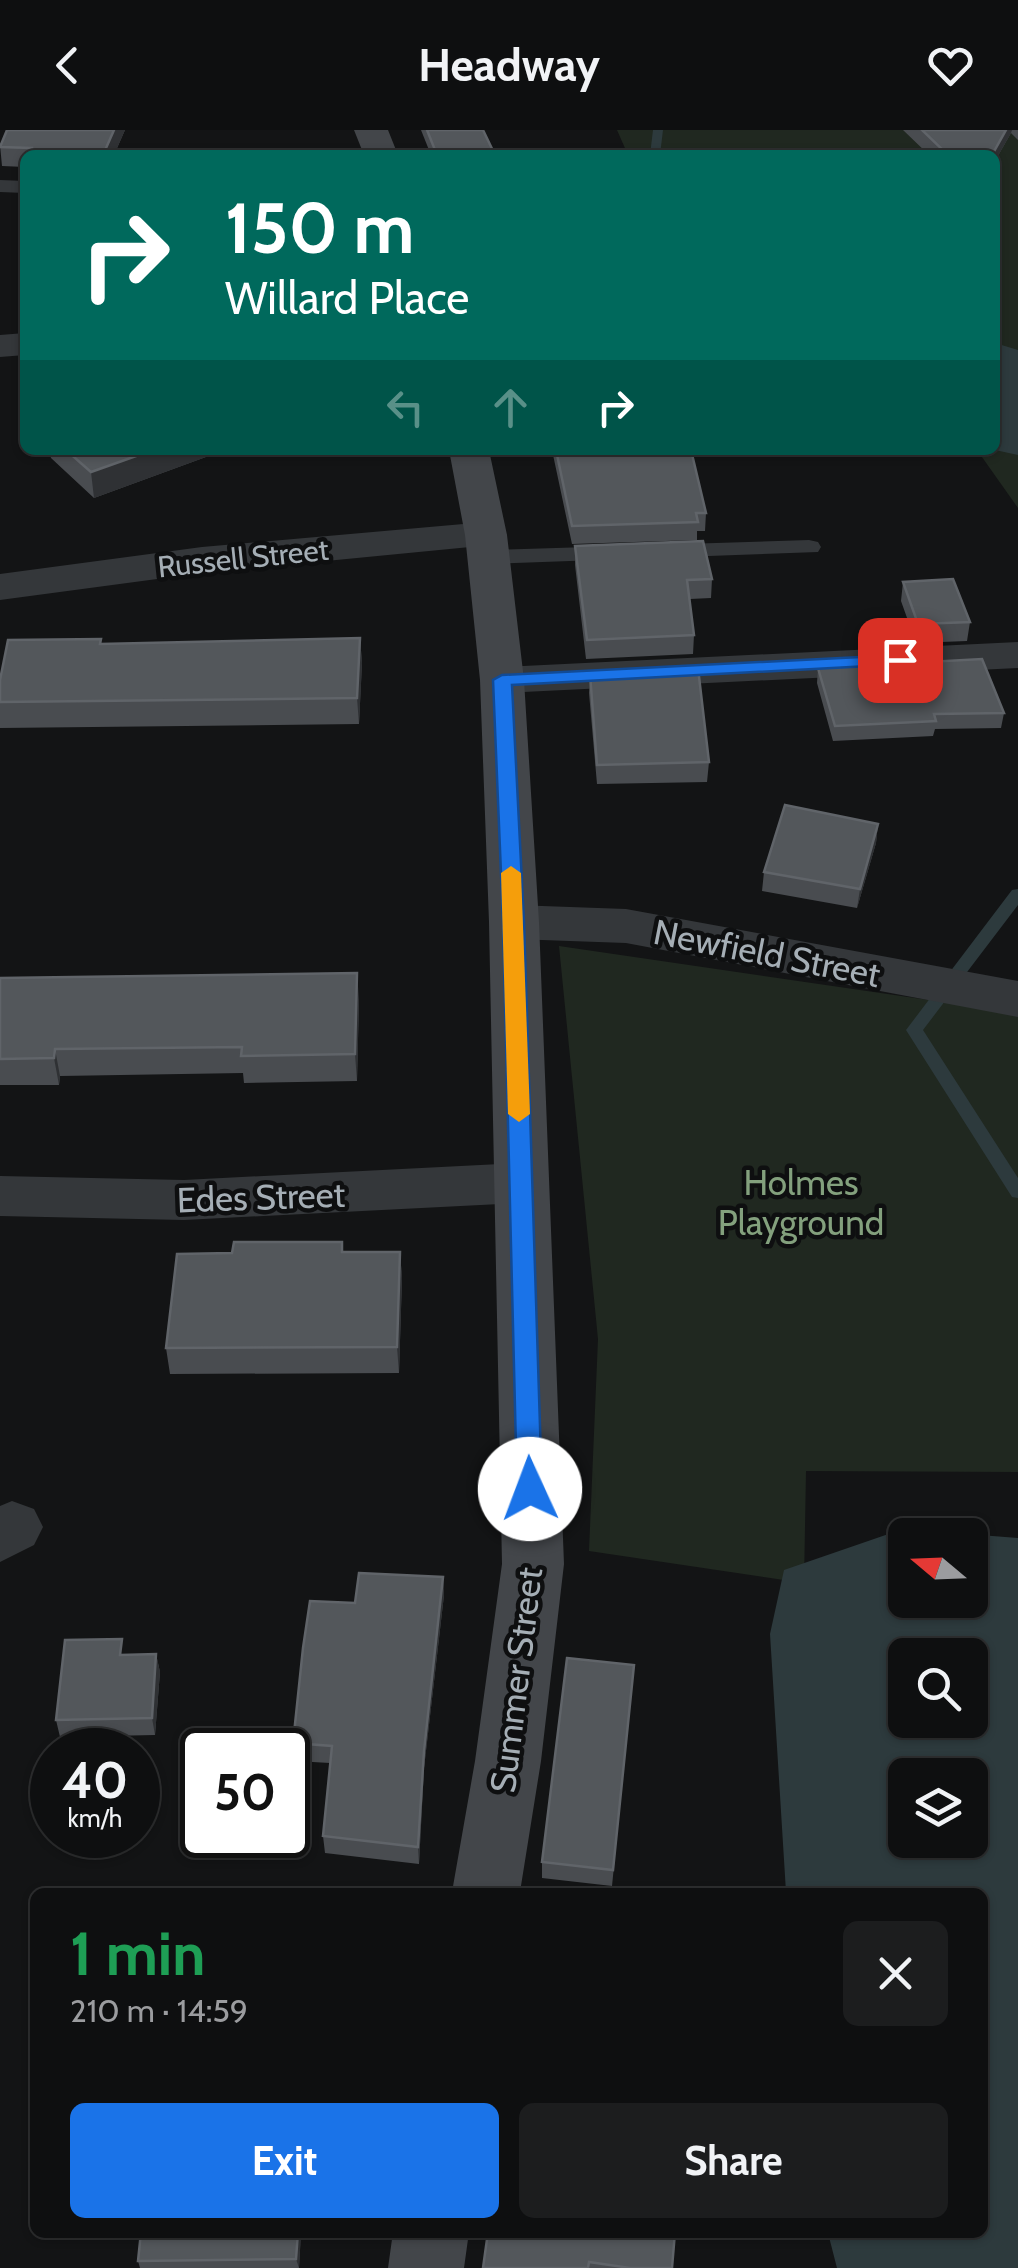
<!DOCTYPE html>
<html lang="en">
<head>
<meta charset="utf-8">
<style>
	body { margin:0; font-family:Cabin,sans-serif; background:#1c1d1e; color:#f1f3f6; height:100vh; display:flex; flex-direction:column; font-size:38px; white-space:nowrap }
	* { box-sizing:border-box; margin:0 }
	p { font-size:32px; color:#9b9c9f }
	.icon { flex:none; width:55px; height:55px; fill:none; stroke:currentColor; stroke-width:2; stroke-linecap:round; stroke-linejoin:round }
	.map { position:relative; flex:1; overflow:hidden }
	.panel { position:absolute; left:30px; top:1758px; width:958px; height:350px; display:flex; flex-direction:column; background:#0e0f10; border-radius:15px; box-shadow:0 2px 8px #0004,0 0 0 2px #2e2f30 }
	.panel>* { flex:none }
	.hud { position:absolute; left:20px; top:20px; width:980px; height:305px; border-radius:15px; box-shadow:0 2px 8px #0004,0 0 0 2px #2e2f30; background:#00695c; color:#fff; overflow:hidden }
	.needle { width:65px; rotate:289deg }
	.tools { position:absolute; left:888px; top:1388px; display:grid; gap:20px }
	.tools a { display:grid; place-items:center; width:100px; height:100px; border-radius:15px; background:#0e0f10; box-shadow:0 2px 8px #0004,0 0 0 2px #2e2f30; font-size:50px }
	.speed { position:absolute; left:30px; top:1598px; display:flex; gap:20px; font-size:50px; font-weight:700; text-align:center }
	.speed>* { display:grid; place-content:center; width:130px; height:130px; border-radius:50%; background:#0e0f10; box-shadow:0 2px 8px #0004,0 0 0 2px #2e2f30; line-height:1 }
	.speed small { font-size:25px; font-weight:400 }
	.speed .limit { border:5px solid #111; border-radius:15px; background:#fff; color:#111 }
	.pin { position:absolute; display:grid; place-items:center; width:85px; height:85px; color:#fff; margin:-42px; border-radius:20px; box-shadow:0 5px 15px #0006 }
	.me { position:absolute; width:110px; margin:-55px; rotate:358deg; stroke-linejoin:round; filter:drop-shadow(0 0 8px #0008) }
	.turn { display:flex; align-items:center; gap:35px; height:210px; padding:0 40px; font-size:45px }
	.turn .icon { width:130px; height:130px; stroke-width:2.5 }
	.turn b { display:block; font-size:70px; line-height:85px }
	.lanes { display:flex; align-items:center; height:95px; padding:0 40px; background:#0003; justify-content:center; gap:50px; direction:ltr }
	.lanes .off { opacity:.35 }
	.round { display:grid; place-items:center; flex:none; width:105px; height:105px; border-radius:15px; background:#1c1d1e }
	.head { display:flex; align-items:center; justify-content:space-between; height:170px; padding:0 40px }
	h1 { font-size:60px; font-weight:800; line-height:75px; color:#1e9e55 }
	.primary-button { display:flex; gap:20px; margin-top:auto; padding:20px 40px }
	.primary-button a { flex:1; height:115px; border-radius:15px; background:#1a73e8; color:#fff; font-size:40px; font-weight:800; line-height:115px; text-align:center }
	.primary-button a+a { background:#1c1d1e; color:#f1f3f6 }
	header { display:flex; justify-content:space-between; align-items:center; height:130px; padding:0 40px; background:#0e0f10; font-size:45px; font-weight:800 }
	.map>svg:first-child { display:block }
	.green { fill:#202820 }
	.water { fill:#2d3a3d; fill-rule:evenodd }
	.lines { fill:none; stroke-linecap:round; stroke-linejoin:round }
	.stream { fill:#2d3a3d; fill-rule:evenodd }
	.service { fill:#34373a; fill-rule:evenodd }
	.minor { fill:#34373a; fill-rule:evenodd }
	.secondary { fill:#43464a; fill-rule:evenodd }
	.wall { fill:#494c50 }
	.shaded-wall { fill:#2f3134 }
	.building { fill:#53575b; stroke:#606469; stroke-width:2.5 }
	.route { fill:#1a73e8; stroke:#114b97; stroke-width:2.5 }
	.slow { fill:#f59e0b }
	.labels { text-anchor:middle; dominant-baseline:central; stroke-width:9; stroke-linejoin:round; paint-order:stroke }
	.far-street-label { font-size:30px; fill:#a5aeb5; stroke:#0e0f10 }
	.street-label { font-size:35px; fill:#a5aeb5; stroke:#0e0f10 }
	.park-label { font-size:35px; fill:#83a07d; stroke:#0e0f10 }
</style>
</head>
<body>
<header><svg class="icon" aria-label="back" viewBox="0 0 24 24"><path d="M15 5l-7 7 7 7"/></svg>Headway<svg class="icon" aria-label="heart" viewBox="0 0 24 24"><path d="M12 20l-8-8c-3-5 5-10 8-4 3-6 11-1 8 4z"/></svg></header>
<div class="map">
<svg width="1018" height="2138" viewBox="0 0 1018 2138">
	<rect width="100%" height="100%" fill="#131415"/>
	<!-- green -->
	<path class="green" d="M617,0h401v378l-41,-58h18v-295h-367z
		M559,816l459,67v459l-212,-1 -2,112 -215,-32 9,-212z"/>
	<!-- water -->
	<path class="water" d="M995,213l23,7v105l-23,-5z
		M903,1399l115,9v730h-181l-9,-35 154,-1v-340h-196l-16,-258 14,-64zM905,1405h65v65h-65zM905,1525h65v65h-65zM905,1645h65v65h-65z"/>
	<g class="lines">
		<!-- stream -->
		<path class="stream" d="M653,0h10l-3,25h-10z
			M1018,759v16l-95,125 95,148v20l-6,-1 -106,-167 106,-140z"/>
		<!-- service -->
		<path class="service" d="M0,50l25,1v12l-25,-1z
			M809,410l9,2 3,5 -3,5 -329,12 -12,-7 12,-7z"/>
		<!-- minor -->
		<path class="minor" d="M25,203v22l-25,2v-22z
			M486,392l15,4 6,9 -6,9 -299,29 -202,27v-26l202,-27z
			M1018,512v26l-516,25 -16,-3 -6,-10 6,-10 16,-3z
			M514,775l112,4 392,72v36l-392,-74 -112,-4 -18,-5 -7,-12 7,-12z
			M521,1033l19,6 8,14 -8,14 -19,6 -337,17 -184,-4v-40l184,4z
			M12,1371l22,8 9,18 -9,18 -34,17v-56z"/>
		<!-- secondary -->
		<path class="secondary" d="M354,0h34l10,25h-34z
			M449,320h40l18,85 17,145 15,242 25,642 -23,197 -21,131h-68l23,-131 27,-197 -13,-642 -9,-242 -15,-145z
			M393,2102h76l-5,36h-76z"/>
	</g>
	<!-- wall -->
	<path class="wall" d="M7,0h118l-11,25h-89v12l-23,-1 -2,-21z
		M421,0h62l12,25h-64z
		M903,0h115v10l-7,-7 -16,28v-6h-66z
		M25,98v71h-2l-3,-20z
		M49,320h176l-131,48 -43,-40z
		M552,320h139l15,63 -1,18h-8v9l-125,4z
		M575,416l137,33 -1,19 -21,1 4,36 -1,19 -107,5 -11,-94z
		M903,452l67,40 -3,19 -51,2 -15,-42z
		M360,508l2,25 -3,61 -359,4v-48l102,-36z
		M818,538l186,45 -3,15 -66,1 -2,7 -100,5 -16,-58z
		M590,544l119,88 -2,20 -110,2 -8,-91z
		M878,694l-2,19 -19,65 -95,-17 2,-19z
		M0,848l359,21 -2,82 -113,2 -1,-10 -183,3 -1,9h-59z
		M343,1122h57l2,26 -3,95 -229,1 -4,-26z
		M443,1447l1,18 -20,173 -5,96 -94,-11 -2,-17 7,-73 -35,-2 -2,-18 62,-140z
		M156,1524l4,18 -5,63 -95,2 -4,-17 69,-65z
		M634,1535l-22,221 -70,-8v-16z
		M141,2102h160l-2,36h-159l-2,-7z
		M488,2102l184,36h-189z"/>
	<!-- shaded-wall -->
	<path class="shaded-wall" d="M114,0h11l-11,25h-11z
		M1006,0h6l-1,3 -16,28v-6h-3z
		M153,320h72l-131,48 -3,-26z
		M360,508l2,25 -3,61 -2,-26z
		M878,694l-2,19 -19,65 3,-19z
		M357,843l2,26 -2,82 -2,-27z
		M55,919l5,27 -1,9 -5,-27z
		M400,1122l2,26 -3,95 -2,-26z
		M443,1447l1,18 -20,173 -5,96 -1,-17 6,-96z
		M156,1524l4,18 -5,63 -3,-17z
		M298,2102h3l-2,36 -3,-9z"/>
	<!-- building -->
	<path class="building" d="M7,0h107l-11,25h-71v-7l-32,-1z
		M427,0h56l12,25h-58z
		M922,0h84l-14,25h-44z
		M25,98v50l-5,1z
		M66,320h87l-62,22z
		M556,320h135l15,63h-10l2,9 -126,4z
		M703,411l9,38 -25,1 7,55 -107,5 -12,-94z
		M953,449l17,43 -52,2 -15,-42z
		M360,508l-3,60 -357,4v-22l8,-40 93,-1 -1,5z
		M982,529l22,54 -70,1 2,7 -101,5 -17,-58z
		M698,538l11,94 -112,3 -7,-91z
		M785,675l93,19 -18,65 -96,-17z
		M357,843l-2,81 -114,2 1,-9 -187,2 -1,9 -54,1v-81z
		M234,1112h108v10h58l-3,95 -231,1 11,-94 55,-1z
		M359,1443l84,4 -19,174 -6,96 -95,-11 9,-90 -39,-3 10,-95 7,-47 45,2z
		M122,1509l-2,16 36,-1 -4,64 -96,2 9,-80z
		M567,1528l67,7 -21,205 -71,-8z
		M141,2102h157l-2,27 -158,2z
		M488,2102h187l-3,36h-42l-41,-6 -1,6h-105z"/>
	<!-- route -->
	<path class="route" d="M900,525l9,5 -2,4 -395,21 12,237 18,567 -3,8 -9,3 -9,-3 -4,-8 -14,-567 -10,-242 9,-5z"/>
	<!-- slow -->
	<path class="slow" d="M511,736l10,7 9,241 -11,8 -11,-8 -7,-241z"/>
	<g class="labels">
		<!-- far-street labels -->
		<g class="far-street-label">
			<text transform="translate(243 428) rotate(-6)">Russell Street</text>
		</g>
		<!-- street labels -->
		<g class="street-label">
			<text transform="translate(767 823) rotate(11)">Newfield Street</text>
			<text transform="translate(261 1067) rotate(-2)">Edes Street</text>
			<text transform="translate(516 1550) rotate(-83)">Summer Street</text>
		</g>
		<!-- park labels -->
		<g class="park-label">
			<text x="801" y="1052">Holmes<tspan x="801" dy="40">Playground</tspan></text>
		</g>
	</g>
</svg>
<div class="tools">
<a><svg class="needle" viewBox="-14 -14 28 28"><path d="M0-13l5 13h-10z" fill="#e53935"/><path d="M0 13l5-13h-10z" fill="#9b9c9f"/></svg></a>
<a><svg class="icon" aria-label="search" viewBox="0 0 24 24"><circle cx="10" cy="10" r="6"/><path d="M15 15l6 6"/></svg></a>
<a><svg class="icon" aria-label="layers" viewBox="0 0 24 24"><path d="M12 4l9 5-9 5-9-5zM3 14l9 5 9-5"/></svg></a>
</div>
<div class="speed"><div>40<small>km/h</small></div><div class="limit">50</div></div>
<div class="pin" style="left:900px;top:530px;background:#d93025"><svg class="icon" aria-label="arrive" viewBox="0 0 24 24"><path d="M6 21V4h12l-3 4 3 4H6"/></svg></div>
<svg class="me" style="left:530px;top:1359px" viewBox="-20 -20 40 40"><circle r="19" fill="#fff"/><path d="M0-13L10 11 0 6-10 11z" fill="#1a73e8"/></svg>
<div class="hud">
<div class="turn"><svg class="icon" aria-label="right" viewBox="0 0 24 24"><path d="M7 20v-9h11M14 6l5 5-5 5"/></svg><div><b>150 m</b>Willard Place</div></div>
<div class="lanes"><svg class="icon off" aria-label="left" viewBox="0 0 24 24"><path d="M17 20v-9H6M10 6l-5 5 5 5"/></svg><svg class="icon off" aria-label="ahead" viewBox="0 0 24 24"><path d="M12 20V5M6 11l6-6 6 6"/></svg><svg class="icon" aria-label="right" viewBox="0 0 24 24"><path d="M7 20v-9h11M14 6l5 5-5 5"/></svg></div>
</div>
<section class="panel">
<div class="head"><div><h1>1 min</h1><p>210 m · 14:59</p></div><a class="round"><svg class="icon" aria-label="close" viewBox="0 0 24 24"><path d="M6 6l12 12M18 6L6 18"/></svg></a></div>
<div class="primary-button"><a>Exit</a><a>Share</a></div>
</section>
</div>
</body>
</html>
